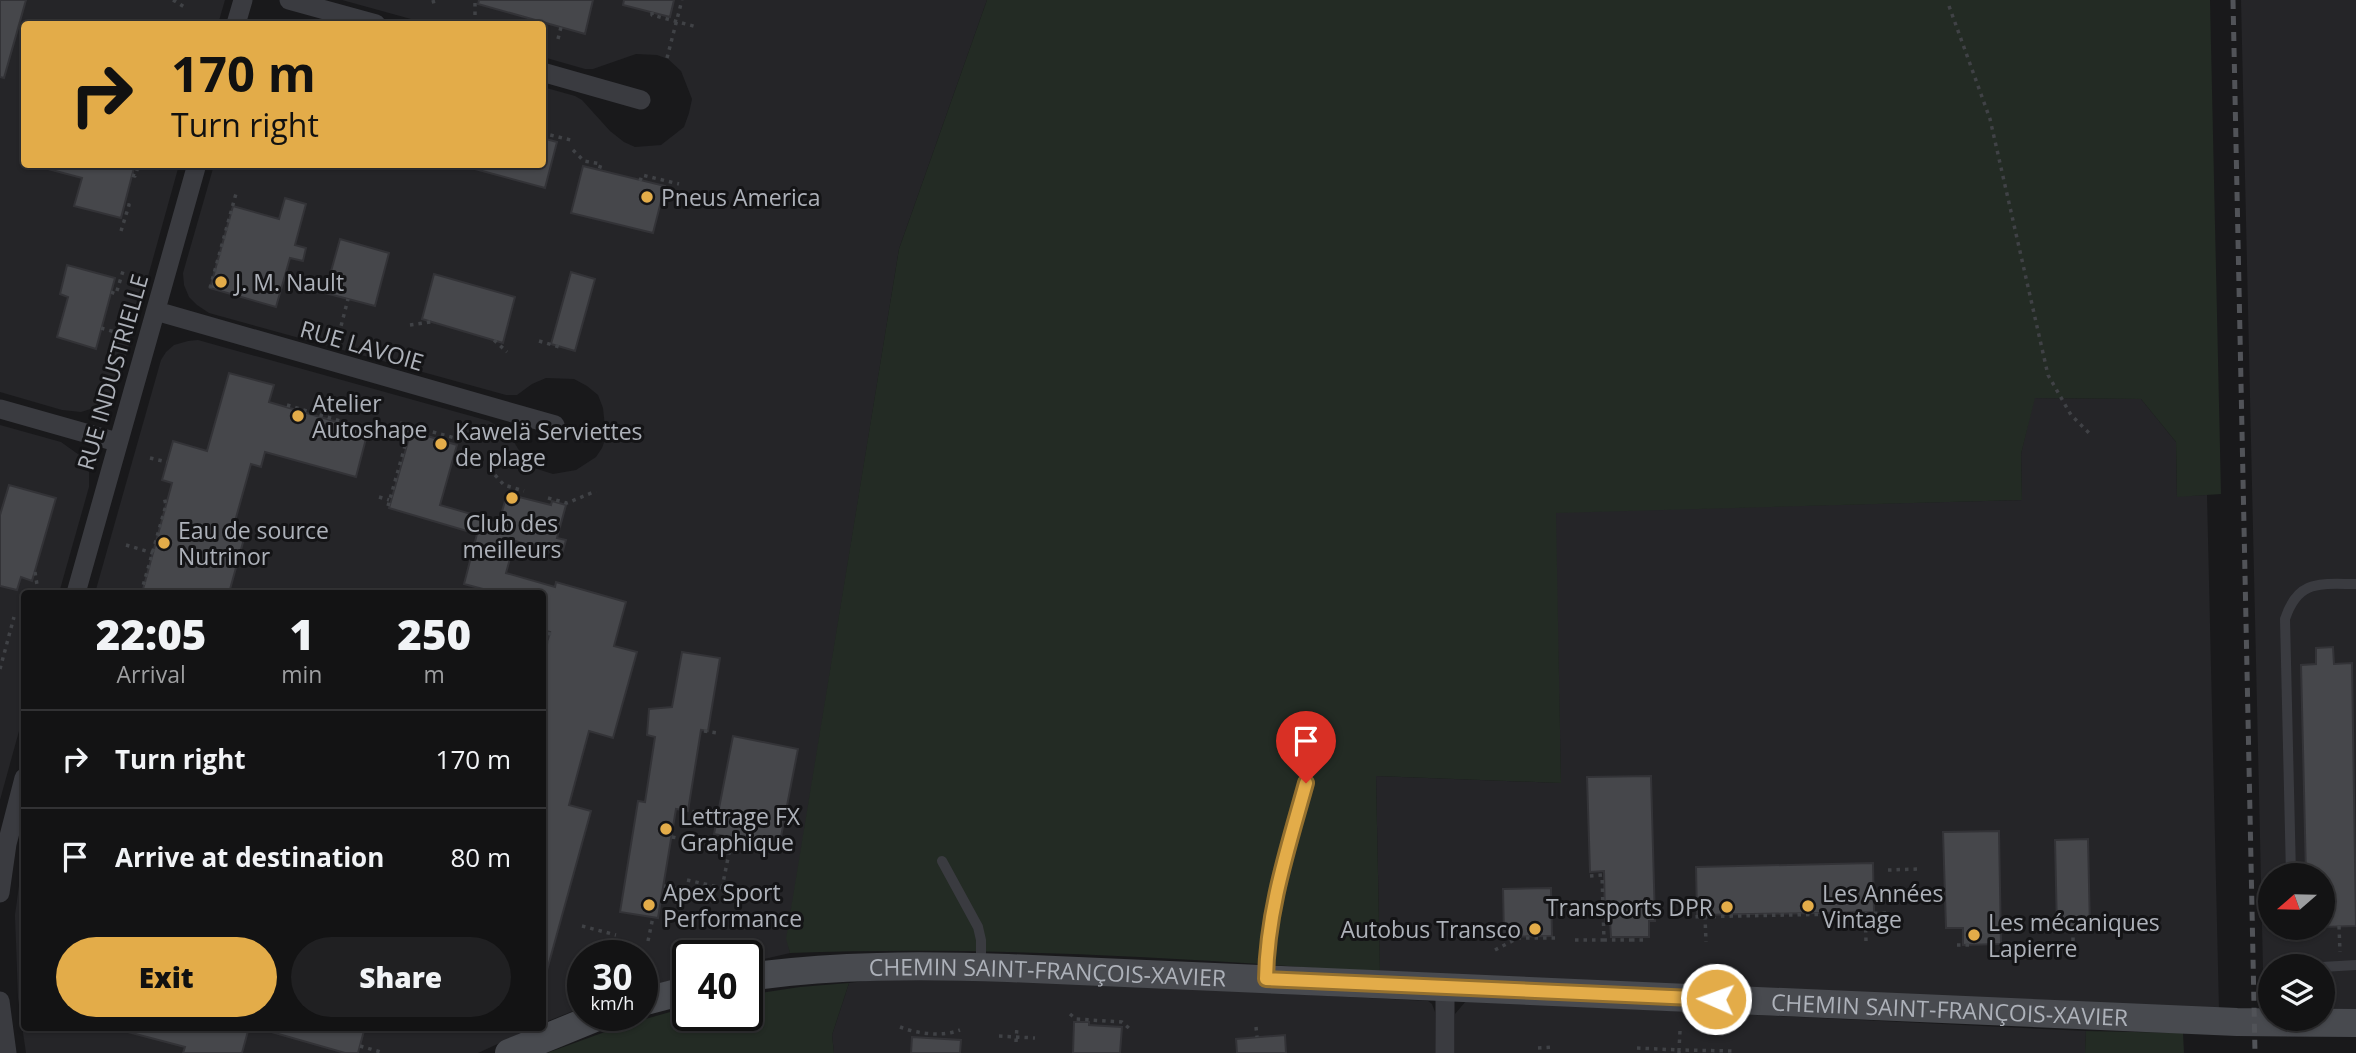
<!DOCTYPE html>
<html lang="en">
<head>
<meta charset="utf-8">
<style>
	body { margin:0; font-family:"Open Sans",sans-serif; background:#202022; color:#f1f3f6; height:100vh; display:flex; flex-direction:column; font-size:26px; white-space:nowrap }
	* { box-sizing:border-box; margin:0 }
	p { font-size:23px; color:#9d9ea0 }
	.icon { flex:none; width:38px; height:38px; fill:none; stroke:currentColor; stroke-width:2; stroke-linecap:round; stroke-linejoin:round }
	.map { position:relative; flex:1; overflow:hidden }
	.details { position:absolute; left:21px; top:590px; width:525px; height:441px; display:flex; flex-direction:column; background:#131314; border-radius:7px; box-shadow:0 2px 5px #0004,0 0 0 2px #323234 }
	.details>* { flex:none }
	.banner { position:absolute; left:21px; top:21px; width:525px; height:147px; border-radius:7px; box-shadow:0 2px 5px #0004,0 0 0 2px #323234; background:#e3ac49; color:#111; overflow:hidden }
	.needle { width:46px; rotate:250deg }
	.buttons { position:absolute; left:2258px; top:863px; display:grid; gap:14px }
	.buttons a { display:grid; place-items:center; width:77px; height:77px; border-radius:50%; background:#131314; box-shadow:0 2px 5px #0004,0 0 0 2px #323234; font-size:35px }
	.speed { position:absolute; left:567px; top:940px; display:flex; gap:14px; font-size:35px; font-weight:700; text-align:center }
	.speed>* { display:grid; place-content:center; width:91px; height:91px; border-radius:50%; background:#131314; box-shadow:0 2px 5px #0004,0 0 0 2px #323234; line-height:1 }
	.speed small { font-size:18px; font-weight:400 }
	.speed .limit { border:4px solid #111; border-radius:10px; background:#fff; color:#111 }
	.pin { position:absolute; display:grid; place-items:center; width:60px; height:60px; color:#fff; margin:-72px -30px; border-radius:50% 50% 50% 0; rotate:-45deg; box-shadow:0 0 7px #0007 }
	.pin .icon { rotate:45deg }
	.me { position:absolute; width:77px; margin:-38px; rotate:272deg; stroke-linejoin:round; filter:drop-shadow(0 0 5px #0008) }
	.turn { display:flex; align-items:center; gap:24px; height:147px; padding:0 35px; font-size:32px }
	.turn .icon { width:91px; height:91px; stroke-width:2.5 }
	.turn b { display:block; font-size:49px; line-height:60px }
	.eta { display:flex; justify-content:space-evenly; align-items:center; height:119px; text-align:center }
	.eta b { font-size:42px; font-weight:800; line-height:49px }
	.action { display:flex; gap:14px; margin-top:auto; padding:14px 35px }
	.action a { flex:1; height:80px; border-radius:42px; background:#e3ac49; color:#111; font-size:28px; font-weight:800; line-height:80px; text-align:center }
	.action a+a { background:#202022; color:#f1f3f6 }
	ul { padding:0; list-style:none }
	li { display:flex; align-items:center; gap:21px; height:98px; padding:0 35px; border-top:2px solid #323234 }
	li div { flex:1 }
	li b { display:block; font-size:26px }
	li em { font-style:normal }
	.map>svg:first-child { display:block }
	.built { fill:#252528; fill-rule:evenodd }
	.green { fill:#232b24 }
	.building { fill:#46474b; stroke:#333337; stroke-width:2 }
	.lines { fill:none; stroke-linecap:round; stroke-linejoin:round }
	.path { stroke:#404246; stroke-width:3.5; stroke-dasharray:3.5 5; stroke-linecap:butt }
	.lane { stroke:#3a3b40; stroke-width:10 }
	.street { stroke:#3a3b40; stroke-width:19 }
	.secondary { stroke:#484a4f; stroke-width:28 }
	.rail { stroke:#515358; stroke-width:5; stroke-dasharray:9 7; stroke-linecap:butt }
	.route-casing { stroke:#94702f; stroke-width:18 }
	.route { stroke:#e3ac49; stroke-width:12 }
	.poi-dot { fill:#e3ac49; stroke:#141416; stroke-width:2.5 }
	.labels { text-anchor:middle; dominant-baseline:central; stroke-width:6; stroke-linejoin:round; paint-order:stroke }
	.poi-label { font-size:23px; fill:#adb1b9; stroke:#141416; text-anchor:start }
	.street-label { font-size:23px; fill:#adb1b9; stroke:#141416 }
</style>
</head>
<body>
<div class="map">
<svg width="2356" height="1053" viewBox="0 0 2356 1053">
	<rect width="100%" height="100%" fill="#19191b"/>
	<!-- built -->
	<path class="built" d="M0,0h225l-7,24h-194v140l155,1 -60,216 -9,16 -13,10 -16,5 -19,-2 -62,-18z
		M342,0h645l-88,249 -110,676 -2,14 3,14 -43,10v-7h-59v20l-46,12v-32h-59v51l-40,16 -1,-430h-447l66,-233 5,-8 8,-7 14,-4 10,-1 291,81 19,11 18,30 8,6 19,6 23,-4 20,-13 6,-9 4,-11 -3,-29 -5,-13 -11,-9 -13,-7 -28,-1 -14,6 -15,11h-11l-297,-82 -12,-8 -8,-8 -5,-12 -1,-12 31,-108 328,-1 1,-77 32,9 7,4 28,31 14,11 11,5 26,-2 23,-18 5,-14 3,-14 -11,-28 -13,-12 -11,-4 -21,-1 -43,15h-8l-42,-12 -1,-33h-113z
		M2241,0h115v1014h-34v-48h-52v48h-6zM2270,875h52v53h-52z
		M2034,398l107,1 35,43 1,54 30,-1 12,515 -839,-37 -4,-197 185,7 -6,-271 467,-12 -1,-46z
		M0,425l61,17 21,15 7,15v15l-30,106h-35v120l-24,87z
		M24,848v179h510l-56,26h-452l-8,-55 -3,-83z
		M898,977l80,1 450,23 4,3 3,8 1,41h-602l-2,-18 17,-52z
		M1466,1001l620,30 -1,22h-630v-39z"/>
	<!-- green -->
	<path class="green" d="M987,0h1223l11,494 -44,3 -1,-55 -35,-43 -106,-1 -14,56 1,46 -466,13 5,270 -185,-7 4,197c-196,-16 -393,-27 -590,-20l-4,-14 113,-690z
		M849,983l-17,52 2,18h-287l77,-28 64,-18v8h59v-20l53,-8z
		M2086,1031l97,2 1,20h-99z"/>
	<!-- building -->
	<path class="building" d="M0,0h26l-22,78 -4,-1z
		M479,0h114l-8,34 -107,-30z
		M624,0h50l-4,17 -47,-12z
		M542,138l15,4 -12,46 -70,-19 1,-5h66z
		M49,164h86l-14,54 -47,-12 8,-28 -34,-9z
		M583,166l82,20 -12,47 -82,-20z
		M285,198l21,6 -11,41 11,3 -3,13 -13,-3 -14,49 -66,-19 23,-82 46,13z
		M340,239l49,14 -14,53 -50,-13z
		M67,265l48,13 -19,71 -39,-12 11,-40 -8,-3z
		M571,272l24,7 -20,72 -24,-7z
		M434,274l81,23 -12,46 -81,-24z
		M229,373l45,12 -5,17 99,29 -12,46 -91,-25 -4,15 -10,-3 -17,61 13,3 -18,65h-87l30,-110 -10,-3 11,-39 34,10z
		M411,431l46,14 -17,60 59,17 8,-28 44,11 1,-4 14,4 -9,33 9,2 -4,14 -47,-13 -9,32 49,14 1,-5 70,20 -12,44 23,6 -24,86 -24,-7 -20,74 22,6 -44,159h-5v-310l8,-28 -8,-2v-37h-44l-34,-9 13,-50 -88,-26z
		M9,485l47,13 -24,83 -11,-4 -4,13 -17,-4v-71z
		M2333,647l1,17 18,-1 4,263 -34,1v-52h-16l-5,-210 15,-1v-16z
		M682,652l38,6 -12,73 -7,-1 -13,81 -12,-2 -18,109 -38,-6 18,-111 7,1 10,-65 -8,-2 2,-26 23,-2z
		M733,736l65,13 -19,98 -65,-13z
		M1651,776l4,145h-6v16h-38l-1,-16h-5l-1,-50 -14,1 -3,-95z
		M1999,831l2,113 -38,1v-17h-17l-3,-96z
		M2088,839l2,90 -33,1 -2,-90z
		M1873,863l1,49 -177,3 -1,-48z
		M1551,888l1,48 -48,1 -1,-48z
		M1074,1022h15v3l33,2 -2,26h-47z
		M129,1027h106l13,4 -6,22h-59l2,-6 -57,-15z
		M268,1027h97l-7,26h-13l-77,-22z
		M1285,1035l1,18h-49l-1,-14z
		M912,1037l49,3 -1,13h-49z"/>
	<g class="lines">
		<!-- path -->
		<path class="path" d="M173,0l13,8
			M433,0l1,4
			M475,3v14
			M1949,6l41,113 58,256 23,40 19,19
			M652,12v3l45,12
			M518,24l3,-8
			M558,39l3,-12
			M667,58l15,-58
			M542,133l33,8
			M573,150l11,11 17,3 -2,6
			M132,175l3,1 4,-12
			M640,181l2,-6 37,9
			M121,231l8,-26 -5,-1
			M210,288l27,-98
			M111,292l5,2 7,-23
			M410,325l21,-3
			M101,328l28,8
			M339,334l9,-35
			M494,340l13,12
			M539,341l24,7
			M287,405l83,25h8
			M400,423l66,18
			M150,458l17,4
			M495,475l9,10 20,6
			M379,497l10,3
			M548,498l19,5 29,-12
			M388,506l23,-81
			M126,545l27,8
			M35,572l3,19
			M141,593l25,-88 -2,-8
			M542,660l8,-28
			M0,669l14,-52
			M704,731l13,2
			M684,810l17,3
			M672,837l23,4
			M1888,870l30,-1
			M1590,876l12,-1 2,65h27l-1,-3
			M687,880l44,10
			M664,886l21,4
			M722,888l10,-50
			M1865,912l1,29
			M1705,916l1,26
			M1687,917l202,-4
			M582,926l34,9
			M2339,926l1,26
			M2073,929v24
			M1575,940h29
			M1631,940h12
			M648,941l5,-24
			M1957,945h16
			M1495,950l23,-12h39
			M1070,1014l6,5 46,3 9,8
			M900,1027c18,7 42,10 60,3
			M1256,1027l1,10
			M1680,1031l-1,19 54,1 2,2
			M999,1036l36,2
			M1016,1042l1,-16
			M360,1046l24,7
			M1538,1048l16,-1
			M1637,1048l42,2v3"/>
		<!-- lane -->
		<path class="lane" d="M942,861l36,66 3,13v23
			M2291,875l-6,-256c13,-40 35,-35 71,-35
			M2322,967l34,-2
			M1266,975c1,-66 22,-128 40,-192"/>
		<!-- street -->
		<path class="street" d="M289,0l87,24
			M236,24l7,-24
			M542,72l99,28
			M156,311l399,114
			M0,409l117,33
			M76,593l121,-429
			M0,893l7,-49 17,-66
			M1445,987v66
			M0,1001l7,52"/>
		<!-- secondary -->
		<g class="secondary">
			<path id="s1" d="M747,977c87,-12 173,-12 261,-9l1229,54 119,1"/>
			<path d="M642,1002l46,-12"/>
			<path d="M509,1053l93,-38"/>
		</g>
		<!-- rail -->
		<path class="rail" d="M2233,0l22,1053"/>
	</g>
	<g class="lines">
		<defs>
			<path id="route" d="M1306,783c-18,65 -39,128 -40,196l450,20"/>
		</defs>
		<!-- route casing -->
		<use href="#route" class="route-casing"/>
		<!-- route -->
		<use href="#route" class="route"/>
	</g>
	<!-- markers -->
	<g class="poi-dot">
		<circle cx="647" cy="197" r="7"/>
		<circle cx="221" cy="282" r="7"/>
		<circle cx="298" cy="416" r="7"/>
		<circle cx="441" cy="444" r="7"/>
		<circle cx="512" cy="498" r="7"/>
		<circle cx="164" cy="543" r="7"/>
		<circle cx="666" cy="829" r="7"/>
		<circle cx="649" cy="905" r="7"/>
		<circle cx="1808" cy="906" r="7"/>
		<circle cx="1727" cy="907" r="7"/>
		<circle cx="1535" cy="929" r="7"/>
		<circle cx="1974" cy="935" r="7"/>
	</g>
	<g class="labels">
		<!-- poi labels -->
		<g class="poi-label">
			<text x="661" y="197">Pneus America</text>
			<text x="235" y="282">J. M. Nault</text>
			<text x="312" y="403">Atelier<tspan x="312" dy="26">Autoshape</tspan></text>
			<text x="455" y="431">Kawelä Serviettes<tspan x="455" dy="26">de plage</tspan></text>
			<text x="512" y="523" text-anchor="middle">Club des<tspan x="512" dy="26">meilleurs</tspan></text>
			<text x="178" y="530">Eau de source<tspan x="178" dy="26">Nutrinor</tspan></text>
			<text x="680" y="816">Lettrage FX<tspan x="680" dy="26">Graphique</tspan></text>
			<text x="663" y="892">Apex Sport<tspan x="663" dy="26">Performance</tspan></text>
			<text x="1822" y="893">Les Années<tspan x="1822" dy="26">Vintage</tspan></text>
			<text x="1713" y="907" text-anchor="end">Transports DPR</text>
			<text x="1988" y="922">Les mécaniques<tspan x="1988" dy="26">Lapierre</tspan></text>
			<text x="1521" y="929" text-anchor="end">Autobus Transco</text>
		</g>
		<!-- street labels -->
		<g class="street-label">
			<text transform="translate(362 345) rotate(16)">RUE LAVOIE</text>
			<text transform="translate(112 372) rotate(-74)">RUE INDUSTRIELLE</text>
			<text stroke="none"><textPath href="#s1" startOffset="301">CHEMIN SAINT-FRANÇOIS-XAVIER</textPath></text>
			<text stroke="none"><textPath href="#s1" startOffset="1204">CHEMIN SAINT-FRANÇOIS-XAVIER</textPath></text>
		</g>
	</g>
</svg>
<div class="buttons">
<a><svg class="needle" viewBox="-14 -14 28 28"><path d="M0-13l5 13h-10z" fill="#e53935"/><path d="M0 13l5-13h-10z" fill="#9d9ea0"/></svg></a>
<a><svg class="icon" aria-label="layers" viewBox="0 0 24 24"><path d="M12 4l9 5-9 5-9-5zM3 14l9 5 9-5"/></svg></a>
</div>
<div class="speed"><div>30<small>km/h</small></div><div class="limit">40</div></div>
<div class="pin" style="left:1306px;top:783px;background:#d93025"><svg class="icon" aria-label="arrive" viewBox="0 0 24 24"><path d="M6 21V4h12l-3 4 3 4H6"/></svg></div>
<svg class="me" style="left:1716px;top:999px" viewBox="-20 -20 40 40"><circle r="17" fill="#e3ac49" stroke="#fff" stroke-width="3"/><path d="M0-11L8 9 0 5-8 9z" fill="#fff"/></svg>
<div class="banner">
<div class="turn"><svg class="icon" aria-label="right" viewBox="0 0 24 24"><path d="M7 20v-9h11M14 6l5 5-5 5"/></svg><div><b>170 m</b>Turn right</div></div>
</div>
<section class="details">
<div class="eta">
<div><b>22:05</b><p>Arrival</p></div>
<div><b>1</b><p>min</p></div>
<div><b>250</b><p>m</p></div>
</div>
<ul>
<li><svg class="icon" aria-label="right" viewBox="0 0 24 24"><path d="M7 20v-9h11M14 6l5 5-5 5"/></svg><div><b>Turn right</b></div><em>170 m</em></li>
<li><svg class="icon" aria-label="arrive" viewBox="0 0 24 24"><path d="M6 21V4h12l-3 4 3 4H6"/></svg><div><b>Arrive at destination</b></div><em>80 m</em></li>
</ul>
<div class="action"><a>Exit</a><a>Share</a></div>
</section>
</div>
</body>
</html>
